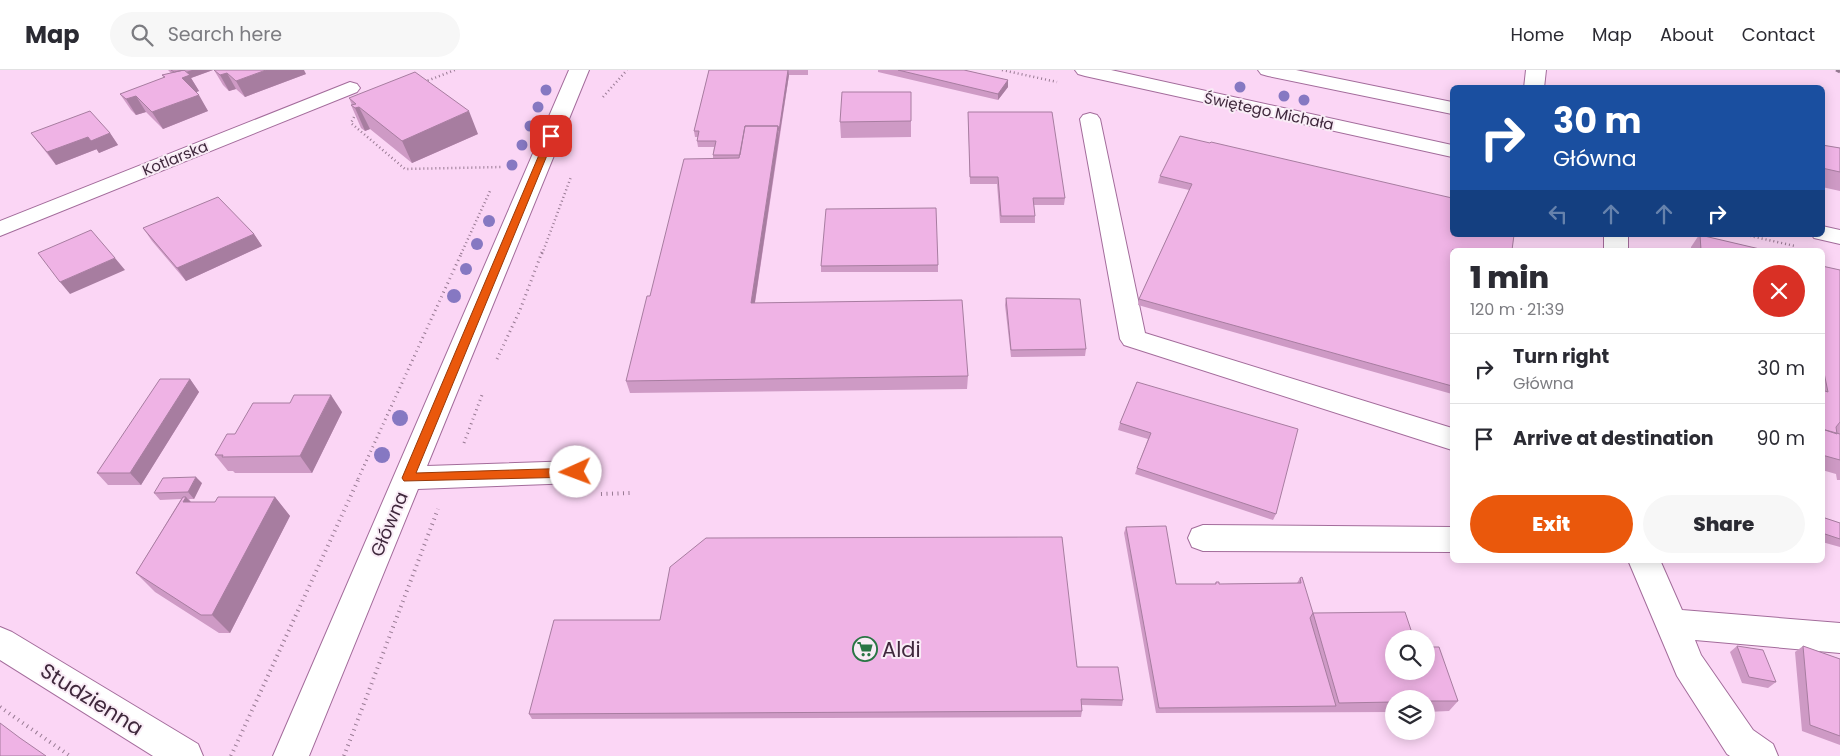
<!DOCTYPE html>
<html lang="en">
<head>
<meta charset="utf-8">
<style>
	body { margin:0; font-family:Poppins,sans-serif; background:#f7f7f7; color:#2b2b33; height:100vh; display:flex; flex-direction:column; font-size:19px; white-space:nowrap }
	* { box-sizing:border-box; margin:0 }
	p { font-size:16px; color:#7c7c81 }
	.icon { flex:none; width:28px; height:28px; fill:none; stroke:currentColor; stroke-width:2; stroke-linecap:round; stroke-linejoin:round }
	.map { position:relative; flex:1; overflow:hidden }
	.side { position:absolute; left:1450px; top:178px; width:375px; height:315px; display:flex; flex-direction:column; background:#fff; border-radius:8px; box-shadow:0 2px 12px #0003 }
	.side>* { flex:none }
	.top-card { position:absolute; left:1450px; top:15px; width:375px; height:152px; border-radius:8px; box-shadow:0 2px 12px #0003; background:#1a4fa0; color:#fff; overflow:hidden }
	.tools { position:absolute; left:1385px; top:560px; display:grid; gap:10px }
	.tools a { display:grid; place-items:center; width:50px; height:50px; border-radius:50%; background:#fff; box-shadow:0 2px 12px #0003; font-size:25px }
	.pin { position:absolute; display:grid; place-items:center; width:42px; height:42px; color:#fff; margin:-21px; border-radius:10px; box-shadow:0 2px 8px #0006 }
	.me { position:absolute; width:55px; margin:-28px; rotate:268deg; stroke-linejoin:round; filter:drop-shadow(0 0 4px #0008) }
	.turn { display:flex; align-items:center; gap:18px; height:105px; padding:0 20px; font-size:22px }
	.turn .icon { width:65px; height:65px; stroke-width:2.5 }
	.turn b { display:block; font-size:35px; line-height:42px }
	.lanes { display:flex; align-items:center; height:48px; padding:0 20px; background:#0003; justify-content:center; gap:25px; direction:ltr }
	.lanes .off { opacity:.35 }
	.round { display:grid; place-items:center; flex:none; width:52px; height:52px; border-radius:26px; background:#f7f7f7 }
	.overview { display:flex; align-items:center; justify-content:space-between; height:85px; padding:0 20px }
	h1 { font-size:30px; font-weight:800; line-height:38px }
	.action { display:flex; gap:10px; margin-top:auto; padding:10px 20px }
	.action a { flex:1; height:58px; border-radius:30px; background:#ea580c; color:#fff; font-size:20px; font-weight:800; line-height:58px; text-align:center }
	.action a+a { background:#f7f7f7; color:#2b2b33 }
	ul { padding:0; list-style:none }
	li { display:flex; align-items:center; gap:15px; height:70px; padding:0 20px; border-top:1px solid #e1e1e2 }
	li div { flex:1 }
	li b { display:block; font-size:19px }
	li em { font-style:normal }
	header { display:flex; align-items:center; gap:30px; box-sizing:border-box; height:70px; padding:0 25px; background:#fff; border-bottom:1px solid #e1e1e2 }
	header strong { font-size:24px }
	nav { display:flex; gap:28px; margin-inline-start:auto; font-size:18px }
	.search { width:350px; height:45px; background:#f7f7f7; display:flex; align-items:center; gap:12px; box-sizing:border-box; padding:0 18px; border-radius:28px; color:#7c7c81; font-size:19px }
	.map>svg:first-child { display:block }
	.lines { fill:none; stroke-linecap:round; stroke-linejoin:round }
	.minor-casing { stroke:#a36c9b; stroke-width:2 }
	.path-far2 { stroke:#987a93; stroke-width:2.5; stroke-dasharray:1 3; stroke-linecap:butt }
	.path-far1 { stroke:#987a93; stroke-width:3; stroke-dasharray:1 4; stroke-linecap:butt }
	.path { stroke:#987a93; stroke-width:4; stroke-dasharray:1 4.5; stroke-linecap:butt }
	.minor { fill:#fff; fill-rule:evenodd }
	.rail { stroke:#957891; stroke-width:3; stroke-dasharray:5 5; stroke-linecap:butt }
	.tree { fill:#8678c2 }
	.wall { fill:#ce9ac5 }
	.shaded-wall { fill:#a77da0 }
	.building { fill:#efb3e5; stroke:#a77da0 }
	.route { fill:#ea580c; stroke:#983908 }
	.labels { text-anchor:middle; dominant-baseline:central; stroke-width:4; stroke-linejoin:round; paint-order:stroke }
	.far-street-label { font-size:15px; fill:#3f283c; stroke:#f9ecf6 }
	.street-label { font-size:18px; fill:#3f283c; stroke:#f9ecf6 }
	.near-poi-label { font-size:21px; fill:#3f283c; stroke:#f9ecf6; text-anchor:start }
	.near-street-label { font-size:21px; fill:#3f283c; stroke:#f9ecf6 }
</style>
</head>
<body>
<header>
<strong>Map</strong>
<div class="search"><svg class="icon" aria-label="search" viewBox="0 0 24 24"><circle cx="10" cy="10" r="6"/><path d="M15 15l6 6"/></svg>Search here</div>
<nav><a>Home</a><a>Map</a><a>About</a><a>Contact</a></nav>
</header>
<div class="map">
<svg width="1840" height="686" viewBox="0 0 1840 686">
	<rect width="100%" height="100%" fill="#fbd6f5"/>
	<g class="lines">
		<defs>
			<path id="minor" d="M569,0h20l-162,396 149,-5 10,3 4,8 -4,8 -10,3 -158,6 -109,267h-36z
				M1075,0h36l341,75v12l-367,-81 -7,-2z
				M1258,0h38l156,32v12l-184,-38 -7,-2z
				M1526,0h20l-2,18h-20z
				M350,12l7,2 3,4 -3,4 -357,144v-15z
				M1090,43l7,2 3,4 45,214 307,95v22l-328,-105 -4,-6 -40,-220 3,-4z
				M1822,156l18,4v14l-26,-6 -2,-3h10z
				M1604,165h24v15h-24z
				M1203,455l249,2v25l-249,-1 -11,-4 -4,-9 4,-9z
				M1628,490h32l22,50 158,13v30l-145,-13 6,15 52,75 20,14 5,12h-48l-3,-2 -50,-78z
				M0,557l12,5 186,112 5,12h-50l-153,-96z"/>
		</defs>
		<!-- minor casing -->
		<use href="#minor" class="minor-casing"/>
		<!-- path-far2 -->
		<path class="path-far2" d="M1002,0l55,12
			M424,12l31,-12
			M603,27l24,-27
			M354,47l-3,6 54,46 97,-2
			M1746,165l49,11
			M461,184l29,-63
			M542,184l29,-77"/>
		<!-- path-far1 -->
		<path class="path-far1" d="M497,289l23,-49 22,-58
			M464,373l18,-48
			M358,409l104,-227"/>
		<!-- path -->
		<path class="path" d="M601,424l31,-1
			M0,637l70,49
			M231,686l128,-278
			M344,686l94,-247"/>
		<!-- minor -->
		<use href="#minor" class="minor"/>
		<!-- rail -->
		<path class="rail" d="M1836,0l4,2"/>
	</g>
	<!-- trees -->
	<g class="tree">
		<circle cx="1240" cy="17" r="5.5"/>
		<circle cx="546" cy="20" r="5.5"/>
		<circle cx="1284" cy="26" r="5.5"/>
		<circle cx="1304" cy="30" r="5.5"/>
		<circle cx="538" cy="37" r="5.5"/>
		<circle cx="530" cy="56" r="5.5"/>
		<circle cx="522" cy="75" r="5.5"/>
		<circle cx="512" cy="95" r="5.5"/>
		<circle cx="489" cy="151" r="6"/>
		<circle cx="477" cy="174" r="6"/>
		<circle cx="466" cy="199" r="6"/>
		<circle cx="454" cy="226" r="7"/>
		<circle cx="400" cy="348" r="8"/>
		<circle cx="382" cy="385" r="8"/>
	</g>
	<!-- wall -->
	<path class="wall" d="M168,0h45l-22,8 8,13 -3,1 12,19 -45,18 -17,-17 -10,3 -5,-5 -11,-16 44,-16 -2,-3 9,-2z
		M214,0l92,4 -61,23 -9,-8 -7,2 -6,-6z
		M709,0h99v5h-19l-34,228 213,73 -1,13 -337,4 -4,-12 24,-85 63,-137v-4l1,-8h-16l-1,-6 1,-4h-3l-1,-6z
		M878,0h86l44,10v7l-10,13 -120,-28z
		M911,22v45l-70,1 -1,-16z
		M349,28l129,36 -66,29 -42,-34 -5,2 -4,-3 -10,-23h1z
		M968,42l97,86 -1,7h-30l1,11v7h-35l-3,-39h-27z
		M31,63h79l8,12 -19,8 -2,-4 -41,16z
		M1822,75l18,3v43l-18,-4z
		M1160,106l292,74v144l-314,-89 1,-6 50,-109 -31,-7z
		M143,158l111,6 8,12 -76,35 -34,-40z
		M1699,165l65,15h-73v-3z
		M938,195v7h-117v-6z
		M1822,196l18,4v210h-3l-1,-6 -14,-4z
		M1006,228l80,51 -1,7 -74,1 -6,-52z
		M190,309l9,13 -58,93h-33l-11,-12z
		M1137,312l139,132 -3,6 -138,-46 2,-6 11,-29 -30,-9 2,-7z
		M342,342l-30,61h-77l-2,-2h-5l-13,-16 20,-21z
		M202,413l-8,16h-5l2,3h24l60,-5 15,19 -60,117h-11l-64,-41 -19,-19 45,-74 -21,1 -6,-7z
		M1822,447l18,6v24l-18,-5z
		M1126,457l50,57h39l1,-2 3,2 78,-1 3,-5 13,35 81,26 64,62 -9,10 -23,1v-13h-32v13l-238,1 -32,-180z
		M1737,576l39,36 -8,6 -26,-5 -12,-31z
		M1803,576l37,13v86l-38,-14 -7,-79z
		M1077,597l46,33 -1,6 -40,-1v6l-1,6 -549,2 -3,-5z"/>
	<!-- shaded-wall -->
	<path class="shaded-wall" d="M192,0h21l-22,8 8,13 -7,3 -15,-19z
		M266,0h38l2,4 -61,23 -9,-16z
		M788,0l1,5 -10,63v-7z
		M227,3l9,16 -7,2 -9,-16z
		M1008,10v7l-10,13v-6z
		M199,25l9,16 -45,18 -11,-17z
		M136,26l10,16 -10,3 -10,-16z
		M359,37l11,22 -5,2 -10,-23z
		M469,41l9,23 -66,29 -10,-22z
		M778,56l1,12 -26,177 -2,-12z
		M110,63l8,12 -19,8 -8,-12z
		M88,67l9,12 -41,16 -9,-13z
		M254,164l8,12 -76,35 -9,-13z
		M115,188l10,12 -55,24 -10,-12z
		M190,309l9,13 -58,93 -11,-12z
		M331,325l11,17 -30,61 -12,-17z
		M196,407l6,6 -8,16 -6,-7z
		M186,427l17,19 -20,-14z
		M275,427l15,19 -60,117 -18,-18z"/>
	<!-- building -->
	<path class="building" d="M171,0h13l-10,2z
		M184,0l6,5 -8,3 17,17 -47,17 -16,-16 -10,3 -6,-5 45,-17 -3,-2z
		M214,0h52l-30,11 -9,-8 -7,2z
		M709,0h79l-9,61 -1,-5h-33l-5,29h-27l3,-14h-19l2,-10h-5z
		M898,0h66l44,10 -10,14z
		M415,2l54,39 -67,30 -43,-34 -4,1 -4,-3 5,-1 -7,-6z
		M842,22h69v29l-71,1z
		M90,41l20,22 -19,8 -3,-4 -41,15 -16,-19z
		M968,42h84l13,86h-32l2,18h-34l-3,-39h-28z
		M745,56h33l-27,177 211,-3 6,76 -342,5 21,-85h3l34,-137 55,-1z
		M1180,66l30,7 1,-1 241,56v37h62l-2,15h-60v136l-313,-87 53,-115 -32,-8z
		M1822,75l18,3v24l-18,-4z
		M218,127l36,37 -77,34 -34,-40z
		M936,138l2,57 -117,1 5,-57z
		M91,160l24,28 -55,24 -22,-29z
		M1700,165l64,15h-63z
		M1822,196l18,4v152l-4,5 1,7 -15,-5v-39l6,2 -6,-29z
		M1006,228l74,1 6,50 -75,1z
		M160,309h30l-60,94h-33z
		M1137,312l161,47 -22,85 -139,-46 14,-35 -31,-10z
		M294,325h37l-31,61 -78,1 1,-2h-8l12,-21h8l18,-31h37z
		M1822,359l18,5v26l-18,-5z
		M196,407l-8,15 -34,1 9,-15z
		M183,427h3l-3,5h32l3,-5h57l-63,118h-11l-65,-42z
		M1822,447l18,6v16l-18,-6z
		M1166,456l10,58h40v-2h3v2l82,-1 -1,-5 2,-1 11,36 -3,5 26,88 -177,2 -33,-181z
		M1062,467l15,130h41l5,33 -42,-1 1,12 -553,3 25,-94h106l10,-53 36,-29z
		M1405,542l9,27h-20v32h32v-24h13l19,54h-32v-2h-32v3l-55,1 -26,-90z
		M1737,576l26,4 13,32 -27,-5z
		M1803,576l37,13v77l-30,-11z
		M0,653l20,15 26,18h-46z"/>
	<!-- route -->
	<path class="route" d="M551,64l4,2 -139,337 160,-5 5,1 1,3 -1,4 -5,1 -172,4 -2,-3 145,-342z"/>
	<!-- icons -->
	<defs>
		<symbol id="supermarket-ring" viewBox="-11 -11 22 22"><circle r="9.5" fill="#f9ecf6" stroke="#297544" stroke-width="1.5"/><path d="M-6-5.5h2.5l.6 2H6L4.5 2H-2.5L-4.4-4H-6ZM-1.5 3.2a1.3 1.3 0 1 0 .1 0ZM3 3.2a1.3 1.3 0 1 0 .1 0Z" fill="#297544"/></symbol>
	</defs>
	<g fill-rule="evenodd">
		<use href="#supermarket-ring" x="851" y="565" width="28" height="28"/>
	</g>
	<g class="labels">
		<!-- far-street labels -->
		<g class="far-street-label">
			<text transform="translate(1269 41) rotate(12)">Świętego Michała</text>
			<text transform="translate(175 88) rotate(-22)">Kotlarska</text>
		</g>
		<!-- street labels -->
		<g class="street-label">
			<text transform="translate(389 454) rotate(-67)">Główna</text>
		</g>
		<!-- near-poi labels -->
		<g class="near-poi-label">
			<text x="882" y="579">Aldi</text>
		</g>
		<!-- near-street labels -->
		<g class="near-street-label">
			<text transform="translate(92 629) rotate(32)">Studzienna</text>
		</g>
	</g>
</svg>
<div class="tools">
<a><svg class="icon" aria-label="search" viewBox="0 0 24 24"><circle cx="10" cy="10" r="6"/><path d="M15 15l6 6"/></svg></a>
<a><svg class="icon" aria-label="layers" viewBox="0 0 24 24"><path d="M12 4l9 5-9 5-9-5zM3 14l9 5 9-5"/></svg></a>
</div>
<div class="pin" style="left:551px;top:66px;background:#d93025"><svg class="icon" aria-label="arrive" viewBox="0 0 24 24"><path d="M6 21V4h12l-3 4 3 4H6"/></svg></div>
<svg class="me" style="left:576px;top:402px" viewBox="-20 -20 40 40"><circle r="19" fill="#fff"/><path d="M0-13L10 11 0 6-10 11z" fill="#ea580c"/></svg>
<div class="top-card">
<div class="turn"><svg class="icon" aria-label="right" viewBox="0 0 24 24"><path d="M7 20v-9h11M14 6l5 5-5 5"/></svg><div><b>30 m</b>Główna</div></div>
<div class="lanes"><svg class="icon off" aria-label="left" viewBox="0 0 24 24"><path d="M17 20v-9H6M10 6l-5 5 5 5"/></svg><svg class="icon off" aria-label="ahead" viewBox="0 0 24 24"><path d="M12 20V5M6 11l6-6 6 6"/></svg><svg class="icon off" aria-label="ahead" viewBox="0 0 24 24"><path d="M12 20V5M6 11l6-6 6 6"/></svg><svg class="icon" aria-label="right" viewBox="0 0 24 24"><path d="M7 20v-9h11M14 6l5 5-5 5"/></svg></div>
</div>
<section class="side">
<div class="overview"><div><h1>1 min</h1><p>120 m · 21:39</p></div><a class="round" style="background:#d93025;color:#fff"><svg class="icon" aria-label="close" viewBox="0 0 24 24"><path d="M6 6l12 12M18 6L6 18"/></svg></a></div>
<ul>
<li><svg class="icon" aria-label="right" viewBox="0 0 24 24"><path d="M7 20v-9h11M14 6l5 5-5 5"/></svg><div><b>Turn right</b><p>Główna</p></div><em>30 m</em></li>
<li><svg class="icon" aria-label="arrive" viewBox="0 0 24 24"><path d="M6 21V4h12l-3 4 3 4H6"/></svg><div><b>Arrive at destination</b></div><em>90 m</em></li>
</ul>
<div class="action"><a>Exit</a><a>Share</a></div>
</section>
</div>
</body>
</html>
